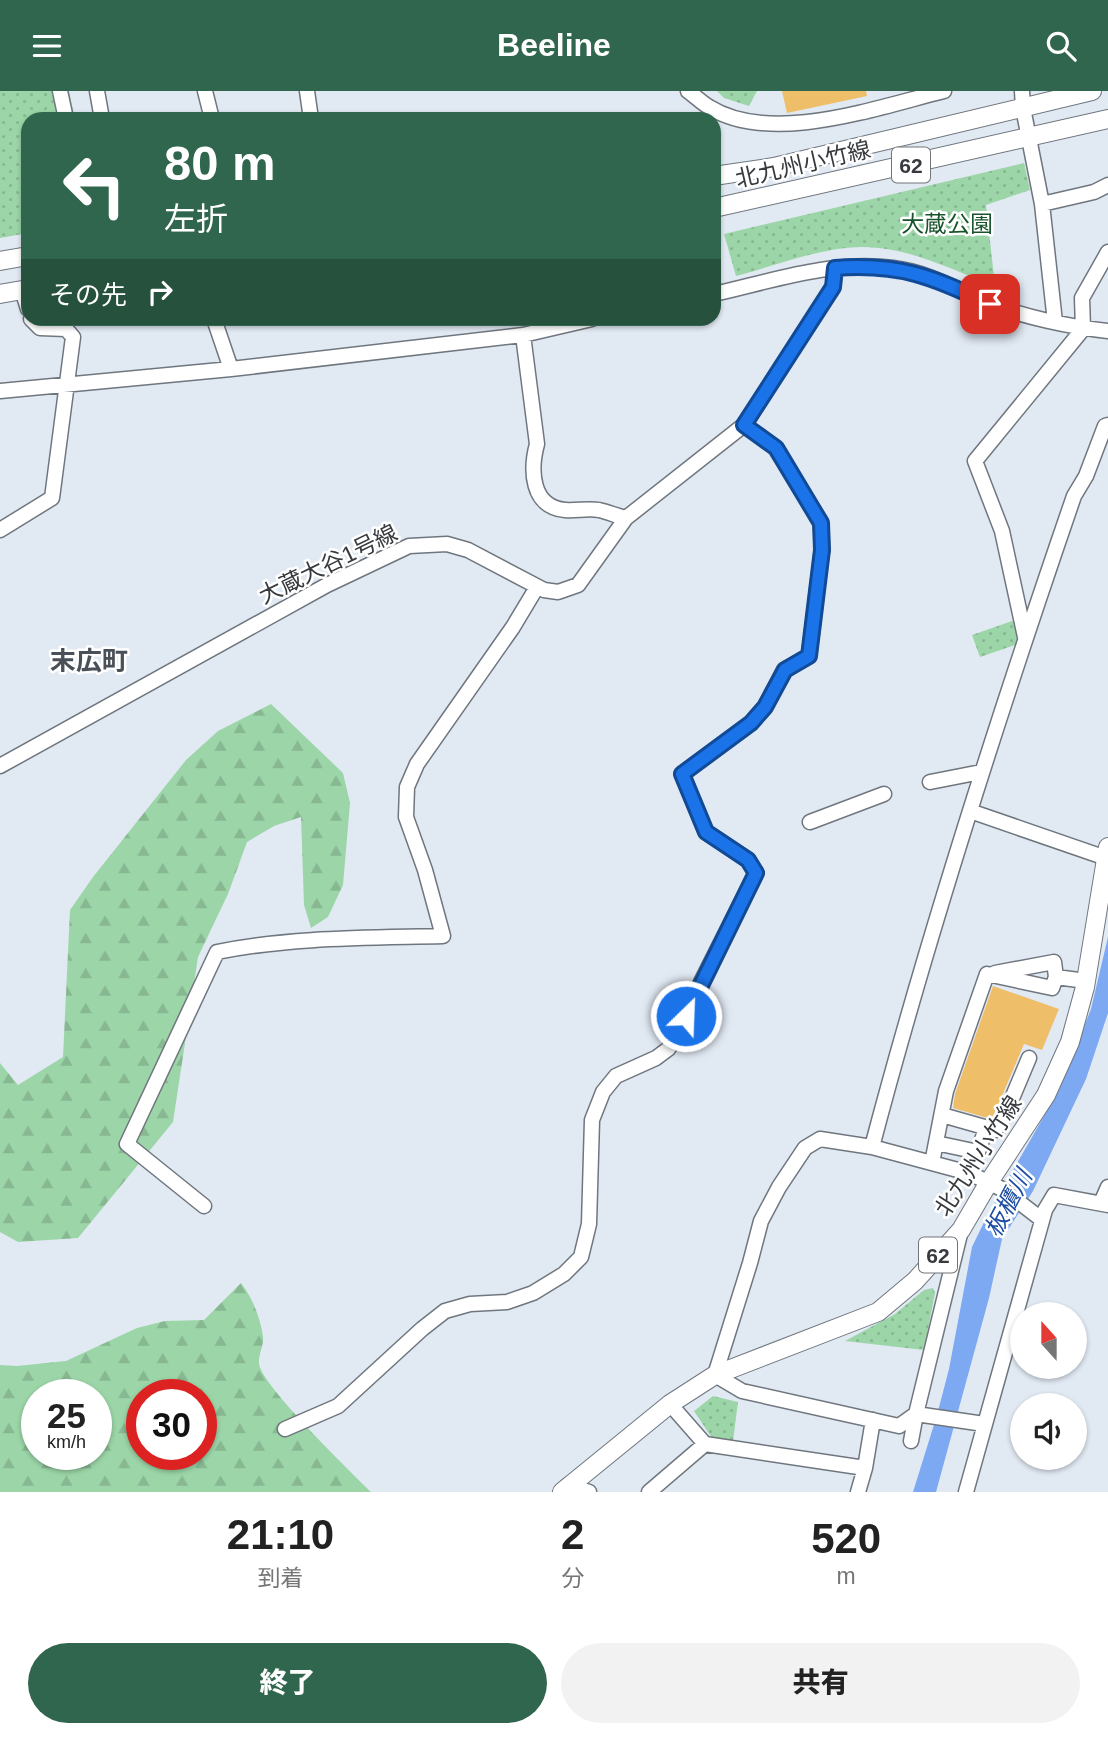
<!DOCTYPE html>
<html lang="ja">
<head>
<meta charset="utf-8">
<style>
	body { margin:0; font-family:Arial,"Noto Sans JP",sans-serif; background:#f2f2f2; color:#222; height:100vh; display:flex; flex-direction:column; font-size:26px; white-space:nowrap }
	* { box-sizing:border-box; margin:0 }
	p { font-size:23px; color:#767676 }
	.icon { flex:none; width:38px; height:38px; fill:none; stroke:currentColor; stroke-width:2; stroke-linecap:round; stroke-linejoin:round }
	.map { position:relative; height:1401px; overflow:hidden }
	.details { display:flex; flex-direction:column; background:#fff; flex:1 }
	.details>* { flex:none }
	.banner { position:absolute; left:21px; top:21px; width:700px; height:214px; border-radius:21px; box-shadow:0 2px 5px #0004; background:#2f664d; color:#fff; overflow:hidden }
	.needle { width:46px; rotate:339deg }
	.tools { position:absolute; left:1010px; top:1211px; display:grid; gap:14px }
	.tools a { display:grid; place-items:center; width:77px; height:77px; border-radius:50%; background:#fff; box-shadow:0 2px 5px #0004; font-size:35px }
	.speed { position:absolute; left:21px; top:1288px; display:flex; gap:14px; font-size:35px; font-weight:700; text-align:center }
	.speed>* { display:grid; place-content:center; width:91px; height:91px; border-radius:50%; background:#fff; box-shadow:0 2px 5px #0004; line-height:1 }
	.speed small { font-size:18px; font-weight:400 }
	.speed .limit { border:10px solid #d22; background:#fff; color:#111 }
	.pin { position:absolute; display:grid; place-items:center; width:60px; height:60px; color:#fff; margin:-30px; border-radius:14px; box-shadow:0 4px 10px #0006 }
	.me { position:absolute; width:77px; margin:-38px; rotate:24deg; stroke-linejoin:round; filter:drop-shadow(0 0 5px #0008) }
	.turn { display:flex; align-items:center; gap:24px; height:147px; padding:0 28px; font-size:32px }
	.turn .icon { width:91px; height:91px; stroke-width:2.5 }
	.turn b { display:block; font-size:49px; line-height:60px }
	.then { display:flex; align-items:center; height:66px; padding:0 28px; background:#0003; gap:14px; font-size:26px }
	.eta { display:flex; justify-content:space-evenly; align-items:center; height:119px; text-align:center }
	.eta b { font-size:42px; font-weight:800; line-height:49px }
	.button { display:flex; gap:14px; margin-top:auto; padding:14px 28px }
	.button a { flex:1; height:80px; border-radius:42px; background:#2f664d; color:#fff; font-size:28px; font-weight:800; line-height:80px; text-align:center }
	.button a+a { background:#f2f2f2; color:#222 }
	header { display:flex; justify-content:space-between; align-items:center; height:91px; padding:0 28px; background:#2f664d; color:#fff; font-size:32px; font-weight:800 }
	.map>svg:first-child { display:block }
	.grass { fill:url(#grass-dots) }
	.forest { fill:url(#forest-firs); fill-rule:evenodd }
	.water { fill:#7da8f2 }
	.building { fill:#efbe69 }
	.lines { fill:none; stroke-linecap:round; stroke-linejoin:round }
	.minor-casing { stroke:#6f767e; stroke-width:17 }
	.major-casing { stroke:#6f767e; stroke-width:20 }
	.minor { stroke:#fff; stroke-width:14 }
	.major { stroke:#fff; stroke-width:18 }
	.route-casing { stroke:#114b97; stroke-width:18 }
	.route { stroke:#1a73e8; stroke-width:12 }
	.labels { text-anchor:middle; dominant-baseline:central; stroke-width:5; stroke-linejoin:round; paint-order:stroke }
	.shield { fill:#fff; stroke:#737578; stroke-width:2 }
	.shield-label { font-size:21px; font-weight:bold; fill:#373a3e }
	.street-label { font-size:23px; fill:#373a3e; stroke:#fff }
	.park-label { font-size:23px; fill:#19532b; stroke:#fff }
	.water-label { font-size:24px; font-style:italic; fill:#1c4da2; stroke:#fff }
	.quarter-label { font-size:26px; font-weight:bold; fill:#495057; stroke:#fff }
</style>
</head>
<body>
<header><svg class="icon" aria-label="menu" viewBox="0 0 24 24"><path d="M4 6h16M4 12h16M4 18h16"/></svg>Beeline<svg class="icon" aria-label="search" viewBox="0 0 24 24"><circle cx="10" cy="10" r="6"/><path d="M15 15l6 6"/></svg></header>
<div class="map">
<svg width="1108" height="1401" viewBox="0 0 1108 1401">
	<defs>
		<pattern id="grass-dots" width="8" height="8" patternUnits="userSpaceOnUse" patternTransform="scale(1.75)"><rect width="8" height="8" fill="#9cd6a8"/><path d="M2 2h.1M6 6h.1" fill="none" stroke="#87b892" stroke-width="1.8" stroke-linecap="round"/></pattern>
		<pattern id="forest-firs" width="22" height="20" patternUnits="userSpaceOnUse" patternTransform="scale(1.75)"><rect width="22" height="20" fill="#9cd6a8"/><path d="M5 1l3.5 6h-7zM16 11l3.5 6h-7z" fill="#87b892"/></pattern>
	</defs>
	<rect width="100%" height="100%" fill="#e1e9f3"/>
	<!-- grass -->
	<path class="grass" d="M0,0h69l6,28h-47v114l-28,5z
		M717,0h40l-8,15 -25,-8z
		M1024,72l6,27 -44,15 9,81c-43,-16 -86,-39 -133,-39 -40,0 -88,19 -126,29l-12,-42z
		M1015,529l6,23 -41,14 -8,-22z
		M933,1197l2,5 -11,57 -79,-9 50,-27 29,-24z
		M713,1305l25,6 -5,39 -21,-3 -18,-27z"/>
	<!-- forest -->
	<path class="forest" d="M271,613l72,69 7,30 -7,82 -15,32 -17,11 -7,-23 -3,-88 -27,9 -27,16 -19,52 -30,63 -25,165 -95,116 -60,4 -18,-10v-169l18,22 45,-28 7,-147 23,-33 93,-117 32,-29z
		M241,1192c11,14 20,36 22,54 1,9 -5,18 -4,27 3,22 92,108 112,128h-371v-127l17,1 49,-5 71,-33 28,-7 39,-1zM37,1304h59v59h-59zM142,1304h59v59h-59z"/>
	<!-- water -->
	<path class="water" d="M1108,846v76l-22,66 -53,112 -31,48 -13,59 -53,194h-23l24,-77 12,-46 23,-122 16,-33 71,-124 32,-81z"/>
	<!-- building -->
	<path class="building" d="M782,0h84l1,5 -80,17z
		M993,895l66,23 -17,41 -18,-6 -28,66 -5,9 -38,-11 2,-14z"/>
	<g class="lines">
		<defs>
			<path id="minor" d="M60,0l6,28
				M97,0l5,28
				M205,0l7,28
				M307,0l4,28
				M688,0c7,5 14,12 21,16 62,39 169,0 235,-16
				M1022,0l1,17 19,96 13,118
				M1042,113l52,-12 14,-7
				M22,199l6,19
				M714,203c58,-13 119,-34 179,-26 35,4 64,22 95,35 36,14 82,24 120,28
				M214,228l17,50
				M523,244l14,109c-7,26 -6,63 28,66 11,1 23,-2 34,0 9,2 18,6 27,8
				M0,300l231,-22 292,-34 69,-16
				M0,439l52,-32 21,-161 -7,-8 -26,-1 -9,-9
				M1025,546l-23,-106 -27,-70 108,-132 -1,-31 26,-46
				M0,675l327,-181 82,-39 38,-2 21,6 76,40 14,2 20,-7 48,-67 118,-93 89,-138 2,-19
				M930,691l51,-10
				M970,720l136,47
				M810,731l74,-28
				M995,882l59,-11 2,15
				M942,1024l53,15 10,-15 24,-57
				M936,1052l42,9 8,-24
				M872,1056l-52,-8 -15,9 -26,39 -18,34 -11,42 -35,112 27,16 157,35 17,-12 45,-184
				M932,1072l14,-72 41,-117 65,14 4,-11 30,4
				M1101,1112l7,-16
				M204,1115l-77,-62 90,-192c74,-15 151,-14 226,-16l-18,-66 -19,-53 1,-30 10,-23 96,-137 24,-40
				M1041,1128l-39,-30 -33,-16 -97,-26c58,-220 128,-436 202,-651l12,-20 19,-50 3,-1
				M670,1313l35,40 160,24 -7,24
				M285,1338l53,-23 84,-77 23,-18 25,-7 37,-2 26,-9 31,-19 17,-17 8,-33 3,-104 11,-28 13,-16 40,-18 12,-9 10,-15 24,-54 54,-107 -8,-13 -42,-28 -24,-58 69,-51 14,-16 19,-37 25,-14 13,-106 -1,-27 -45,-75 -32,-23
				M911,1350l5,-27 68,10
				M865,1377l8,-48
				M568,1394l21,7
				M649,1401l56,-48
				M966,1401l79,-282 9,-15 54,10"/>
			<path id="major" d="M714,85l60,-9 318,-76
				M714,117l394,-89
				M0,170l28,-5
				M0,203l28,-5
				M562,1401l108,-88 45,-29 163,-63 37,-31 46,-51 28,-48 57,-87 24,-53 15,-55 23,-140"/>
		</defs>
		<!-- minor casing -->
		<use href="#minor" class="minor-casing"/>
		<!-- major casing -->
		<use href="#major" class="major-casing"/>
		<!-- minor -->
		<use href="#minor" class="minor"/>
		<!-- major -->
		<use href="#major" class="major"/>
	</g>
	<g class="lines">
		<defs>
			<path id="route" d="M686,925l70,-143 -8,-13 -42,-28 -24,-58 69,-51 14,-16 20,-37 24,-14 13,-106 -1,-27 -45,-75 -32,-23 89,-138 2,-19c65,-5 98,9 155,36"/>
		</defs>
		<!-- route casing -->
		<use href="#route" class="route-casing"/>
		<!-- route -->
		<use href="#route" class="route"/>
	</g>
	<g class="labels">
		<!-- shield labels -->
		<g class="shield">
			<rect x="892" y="56.5" width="38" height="35" rx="5"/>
			<rect x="919" y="1146.5" width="38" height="35" rx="5"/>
		</g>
		<g class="shield-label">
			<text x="911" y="74">62</text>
			<text x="938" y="1164">62</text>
		</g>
		<!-- street labels -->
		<g class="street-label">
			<text transform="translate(803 73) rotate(-13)">北九州小竹線</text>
			<text transform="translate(328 473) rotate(-26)">大蔵大谷1号線</text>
			<text transform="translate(978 1065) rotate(-57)">北九州小竹線</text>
		</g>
		<!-- park labels -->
		<g class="park-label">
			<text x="947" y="133">大蔵公園</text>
		</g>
		<!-- water labels -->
		<g class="water-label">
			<text transform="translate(1008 1112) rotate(-62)">板櫃川</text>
		</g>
		<!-- quarter labels -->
		<g class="quarter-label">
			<text x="89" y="570">末広町</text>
		</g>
	</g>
</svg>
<div class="tools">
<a><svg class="needle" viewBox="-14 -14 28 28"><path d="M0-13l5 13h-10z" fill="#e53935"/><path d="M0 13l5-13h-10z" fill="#767676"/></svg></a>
<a><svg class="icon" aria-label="sound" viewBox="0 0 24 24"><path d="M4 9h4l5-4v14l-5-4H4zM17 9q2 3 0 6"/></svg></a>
</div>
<div class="speed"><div>25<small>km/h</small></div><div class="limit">30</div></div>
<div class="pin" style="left:990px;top:213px;background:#d93025"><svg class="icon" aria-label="arrive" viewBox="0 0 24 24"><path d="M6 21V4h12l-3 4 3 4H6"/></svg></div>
<svg class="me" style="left:686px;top:925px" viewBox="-20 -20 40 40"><circle r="17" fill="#1a73e8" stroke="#fff" stroke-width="3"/><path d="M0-11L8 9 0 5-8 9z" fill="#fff"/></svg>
<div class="banner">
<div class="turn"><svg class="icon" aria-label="left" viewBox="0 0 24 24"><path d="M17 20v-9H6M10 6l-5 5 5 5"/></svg><div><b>80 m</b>左折</div></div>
<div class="then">その先<svg class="icon" aria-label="right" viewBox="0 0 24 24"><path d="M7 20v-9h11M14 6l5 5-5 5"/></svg></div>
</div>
</div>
<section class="details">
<div class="eta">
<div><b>21:10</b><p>到着</p></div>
<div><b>2</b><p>分</p></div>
<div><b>520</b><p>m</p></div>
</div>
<div class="button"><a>終了</a><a>共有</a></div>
</section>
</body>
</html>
